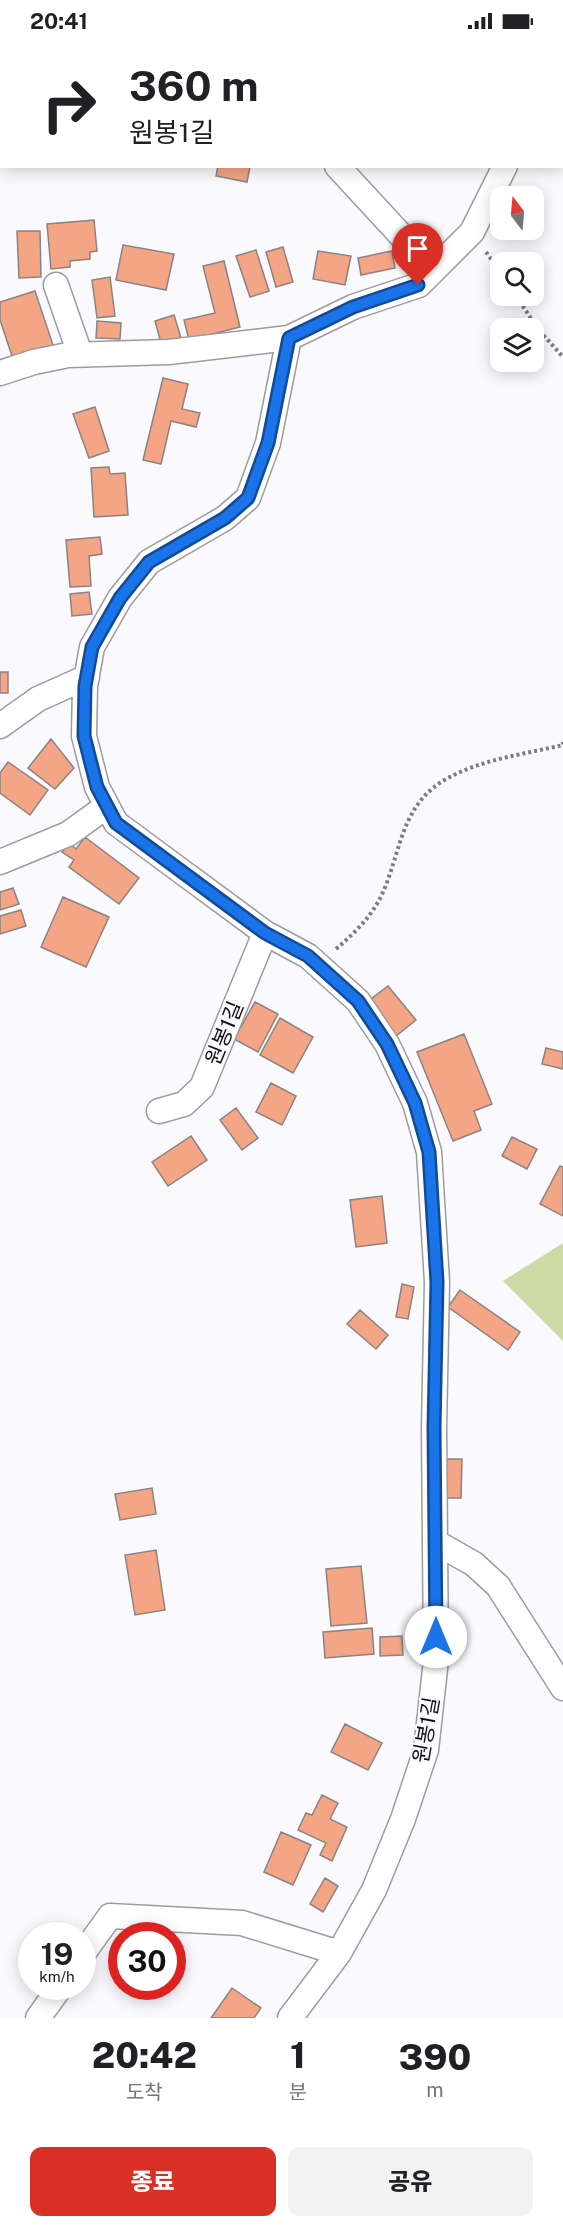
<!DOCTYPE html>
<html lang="ko">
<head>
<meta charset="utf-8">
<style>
	body { margin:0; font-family:"Public Sans","Noto Sans KR",sans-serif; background:#f2f2f2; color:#202124; height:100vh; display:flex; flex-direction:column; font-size:22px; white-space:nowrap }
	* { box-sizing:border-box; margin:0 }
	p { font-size:20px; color:#757577 }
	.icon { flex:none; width:33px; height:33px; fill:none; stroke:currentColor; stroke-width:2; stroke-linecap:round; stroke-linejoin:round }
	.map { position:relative; height:1976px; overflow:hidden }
	.drawer { display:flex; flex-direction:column; background:#fff; flex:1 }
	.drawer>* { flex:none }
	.guide { position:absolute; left:0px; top:0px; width:564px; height:126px; box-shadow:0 3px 15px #0003; background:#fff; color:#202124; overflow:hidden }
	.needle { width:39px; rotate:344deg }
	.fabs { position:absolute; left:490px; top:144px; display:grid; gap:12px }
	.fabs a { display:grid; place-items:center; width:54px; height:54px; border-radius:12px; background:#fff; box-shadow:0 3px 15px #0003; font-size:30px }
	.speed { position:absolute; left:18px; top:1880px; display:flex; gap:12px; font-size:30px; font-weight:700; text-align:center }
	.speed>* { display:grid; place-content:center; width:78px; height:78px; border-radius:50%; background:#fff; box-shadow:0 3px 15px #0003; line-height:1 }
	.speed small { font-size:15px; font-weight:400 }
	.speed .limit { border:9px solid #d22; background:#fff; color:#111 }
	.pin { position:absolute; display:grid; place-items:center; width:51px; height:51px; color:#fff; margin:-62px -26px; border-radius:50% 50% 50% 0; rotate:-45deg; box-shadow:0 0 6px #0007 }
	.pin .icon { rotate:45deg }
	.me { position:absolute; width:66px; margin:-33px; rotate:0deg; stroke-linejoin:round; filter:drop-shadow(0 0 4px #0008) }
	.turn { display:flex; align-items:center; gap:21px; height:126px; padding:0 30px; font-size:27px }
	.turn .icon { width:78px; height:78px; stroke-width:2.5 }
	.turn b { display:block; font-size:42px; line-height:51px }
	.eta { display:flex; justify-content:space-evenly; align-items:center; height:102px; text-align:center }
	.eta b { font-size:36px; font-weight:800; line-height:42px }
	.primary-button { display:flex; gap:12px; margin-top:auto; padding:12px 30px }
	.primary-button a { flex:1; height:69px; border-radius:12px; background:#d93025; color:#fff; font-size:24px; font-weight:800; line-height:69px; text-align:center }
	.primary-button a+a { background:#f2f2f2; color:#202124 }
	.status { display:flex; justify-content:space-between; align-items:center; height:42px; padding:0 30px; background:#fff; direction:ltr }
	.status svg { height:16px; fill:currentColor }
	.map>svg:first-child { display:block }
	.green { fill:#cadba6 }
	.building { fill:#f3a586; stroke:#8a8380; stroke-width:1.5 }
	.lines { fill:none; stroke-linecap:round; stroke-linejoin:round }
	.minor-casing { stroke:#9c9ba2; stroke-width:27 }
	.path { stroke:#7d7d80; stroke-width:4; stroke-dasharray:3 3; stroke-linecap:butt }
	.minor { stroke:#fff; stroke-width:24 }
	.route-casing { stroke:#114b97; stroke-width:15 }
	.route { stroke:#1a73e8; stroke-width:10 }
	.labels { text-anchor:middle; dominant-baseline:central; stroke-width:4.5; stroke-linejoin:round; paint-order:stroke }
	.street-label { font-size:21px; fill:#100f12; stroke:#fafafe }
</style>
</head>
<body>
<div class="status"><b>20:41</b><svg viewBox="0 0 49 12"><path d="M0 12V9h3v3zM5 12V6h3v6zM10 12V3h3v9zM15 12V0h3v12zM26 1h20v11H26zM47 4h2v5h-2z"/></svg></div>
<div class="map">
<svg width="563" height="1976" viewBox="0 0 563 1976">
	<rect width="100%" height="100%" fill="#fafafe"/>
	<!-- green -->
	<path class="green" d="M85,0h208l-1,2z
		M563,1201v98l-60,-60z"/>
	<!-- building -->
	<path class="building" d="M218,124l32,1 -3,15 -31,-6z
		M94,178l3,31 -7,1v7l-20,2v6l-19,2 -4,-45z
		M17,189h23l1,46 -22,1z
		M123,203l51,9 -8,36 -50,-10z
		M283,205l10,35 -17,5 -10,-35z
		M256,208l13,41 -19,6 -14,-41z
		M318,209l33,5 -6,29 -32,-6z
		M392,209l3,17 -34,7 -3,-17z
		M224,219l16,66 -51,13 -5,-20 31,-7 -12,-47z
		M110,235l5,39 -18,2 -5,-38z
		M35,249l18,54 -40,14 -13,-39v-18z
		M174,273l7,23 -20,5 -6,-22z
		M97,279l24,2 -1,16 -24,-1z
		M163,336l25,6 -6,25 18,4 -4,14 -25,-6 -10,43 -18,-4z
		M95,365l14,44 -20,7 -16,-44z
		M109,425l1,7 15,-1 3,42 -34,2 -3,-49z
		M100,495l2,17 -13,2 2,30 -21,1 -4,-47z
		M89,550l3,22 -20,2 -2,-22z
		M0,630h8v21h-8z
		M51,697l23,29 -19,21 -27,-21z
		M8,720l40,28 -18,25 -30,-22v-20z
		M85,795l54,41 -20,26 -50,-37 5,-7 -12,-8 7,-9 7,6z
		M13,846l6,16 -19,6v-18z
		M63,855l46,20 -23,50 -45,-20z
		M21,868l5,16 -26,8v-18z
		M388,944l28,34 -21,17 -28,-35z
		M255,960l23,12 -20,38 -24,-13z
		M280,976l33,19 -20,36 -33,-18z
		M464,992l28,70 -18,7 7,19 -28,11 -36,-89z
		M546,1006l17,4v17l-21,-5z
		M271,1041l25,13 -14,29 -26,-13z
		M236,1066l22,30 -16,12 -22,-30z
		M191,1094l16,24 -39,26 -16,-24z
		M512,1095l25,12 -10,20 -25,-13z
		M560,1124l3,1v49l-23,-12z
		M382,1154l5,47 -31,4 -6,-47z
		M402,1242l12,3 -6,32 -12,-2z
		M460,1248l60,42 -12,18 -60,-43z
		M360,1268l28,25 -12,14 -29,-25z
		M442,1417h20l-1,39h-20z
		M152,1446l4,26 -36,6 -5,-26z
		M156,1508l9,60 -30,5 -10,-60z
		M361,1524l6,57 -36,3 -5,-57z
		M372,1586l2,26 -49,4 -2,-26z
		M402,1594l1,19 -23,1v-19z
		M345,1682l37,19 -14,27 -37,-18z
		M322,1753l16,8 -8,16 17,8 -15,34 -12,-6 6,-12 -28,-13 8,-17 6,2z
		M281,1790l30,13 -18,40 -29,-13z
		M325,1836l13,8 -15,26 -13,-8z
		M232,1946l29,20 -7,10h-43z"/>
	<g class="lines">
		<defs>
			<path id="minor" d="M150,0l1,2
				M2,2l6,-2
				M555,2l1,-2
				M337,124l96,104
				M56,243l24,69
				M0,331l34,-11 34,-7 101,-3 120,-14
				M0,684l38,-27 49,-22
				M0,820l68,-28 39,-28
				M159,1069l25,-7 18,-17 63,-154
				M437,1501l37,21 24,22 65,102
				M82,1913l28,-39 132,7 97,30
				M38,1976l23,-32
				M290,1976l49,-65 35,-63 29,-71 23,-69 10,-90 -2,-232 3,-146 -8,-130 -14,-49 -28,-59 -29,-43 -50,-45 -43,-23 -149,-110 -19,-36 -13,-51 1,-50 7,-39 28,-49 29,-36 76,-44 23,-20 20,-55 21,-105 64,-31 66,-22 53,-53 33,-66"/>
		</defs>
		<!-- minor casing -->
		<use href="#minor" class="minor-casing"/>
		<!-- path -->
		<path class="path" d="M486,210l15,21
			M516,254l22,33 25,28
			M336,907c22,-19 40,-37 50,-64 16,-42 18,-83 62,-107 35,-19 77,-24 115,-33v-3"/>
		<!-- minor -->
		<use href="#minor" class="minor"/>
	</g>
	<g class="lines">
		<defs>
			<path id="route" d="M418,243l-65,22 -64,31 -21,105 -20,55 -23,20 -76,44 -29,36 -28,49 -7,39 -1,50 13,51 19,36 149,110 43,23 50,45 29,43 28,59 14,49 8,130 -3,146 2,209"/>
		</defs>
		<!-- route casing -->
		<use href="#route" class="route-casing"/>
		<!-- route -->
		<use href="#route" class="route"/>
	</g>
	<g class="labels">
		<!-- street labels -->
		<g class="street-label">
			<text transform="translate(224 991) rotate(-68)">원봉1길</text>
			<text transform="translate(426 1688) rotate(-80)">원봉1길</text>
		</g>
	</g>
</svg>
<div class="fabs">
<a><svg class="needle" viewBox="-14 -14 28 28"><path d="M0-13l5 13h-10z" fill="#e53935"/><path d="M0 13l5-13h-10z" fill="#757577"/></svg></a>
<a><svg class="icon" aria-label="search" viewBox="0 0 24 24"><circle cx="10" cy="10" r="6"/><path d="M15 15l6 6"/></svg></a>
<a><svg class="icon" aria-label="layers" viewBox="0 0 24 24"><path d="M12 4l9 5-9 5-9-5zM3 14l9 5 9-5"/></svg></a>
</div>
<div class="speed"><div>19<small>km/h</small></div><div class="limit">30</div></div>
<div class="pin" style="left:418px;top:243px;background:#d93025"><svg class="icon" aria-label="arrive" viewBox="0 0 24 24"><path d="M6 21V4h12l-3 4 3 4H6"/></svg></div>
<svg class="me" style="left:436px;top:1595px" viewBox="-20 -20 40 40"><circle r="19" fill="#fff"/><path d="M0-13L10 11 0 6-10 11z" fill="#1a73e8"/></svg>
<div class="guide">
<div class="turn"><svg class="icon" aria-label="right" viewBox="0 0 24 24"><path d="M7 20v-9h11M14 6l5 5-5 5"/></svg><div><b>360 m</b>원봉1길</div></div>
</div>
</div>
<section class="drawer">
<div class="eta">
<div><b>20:42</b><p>도착</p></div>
<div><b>1</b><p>분</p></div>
<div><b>390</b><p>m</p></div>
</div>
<div class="primary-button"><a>종료</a><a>공유</a></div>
</section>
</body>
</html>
